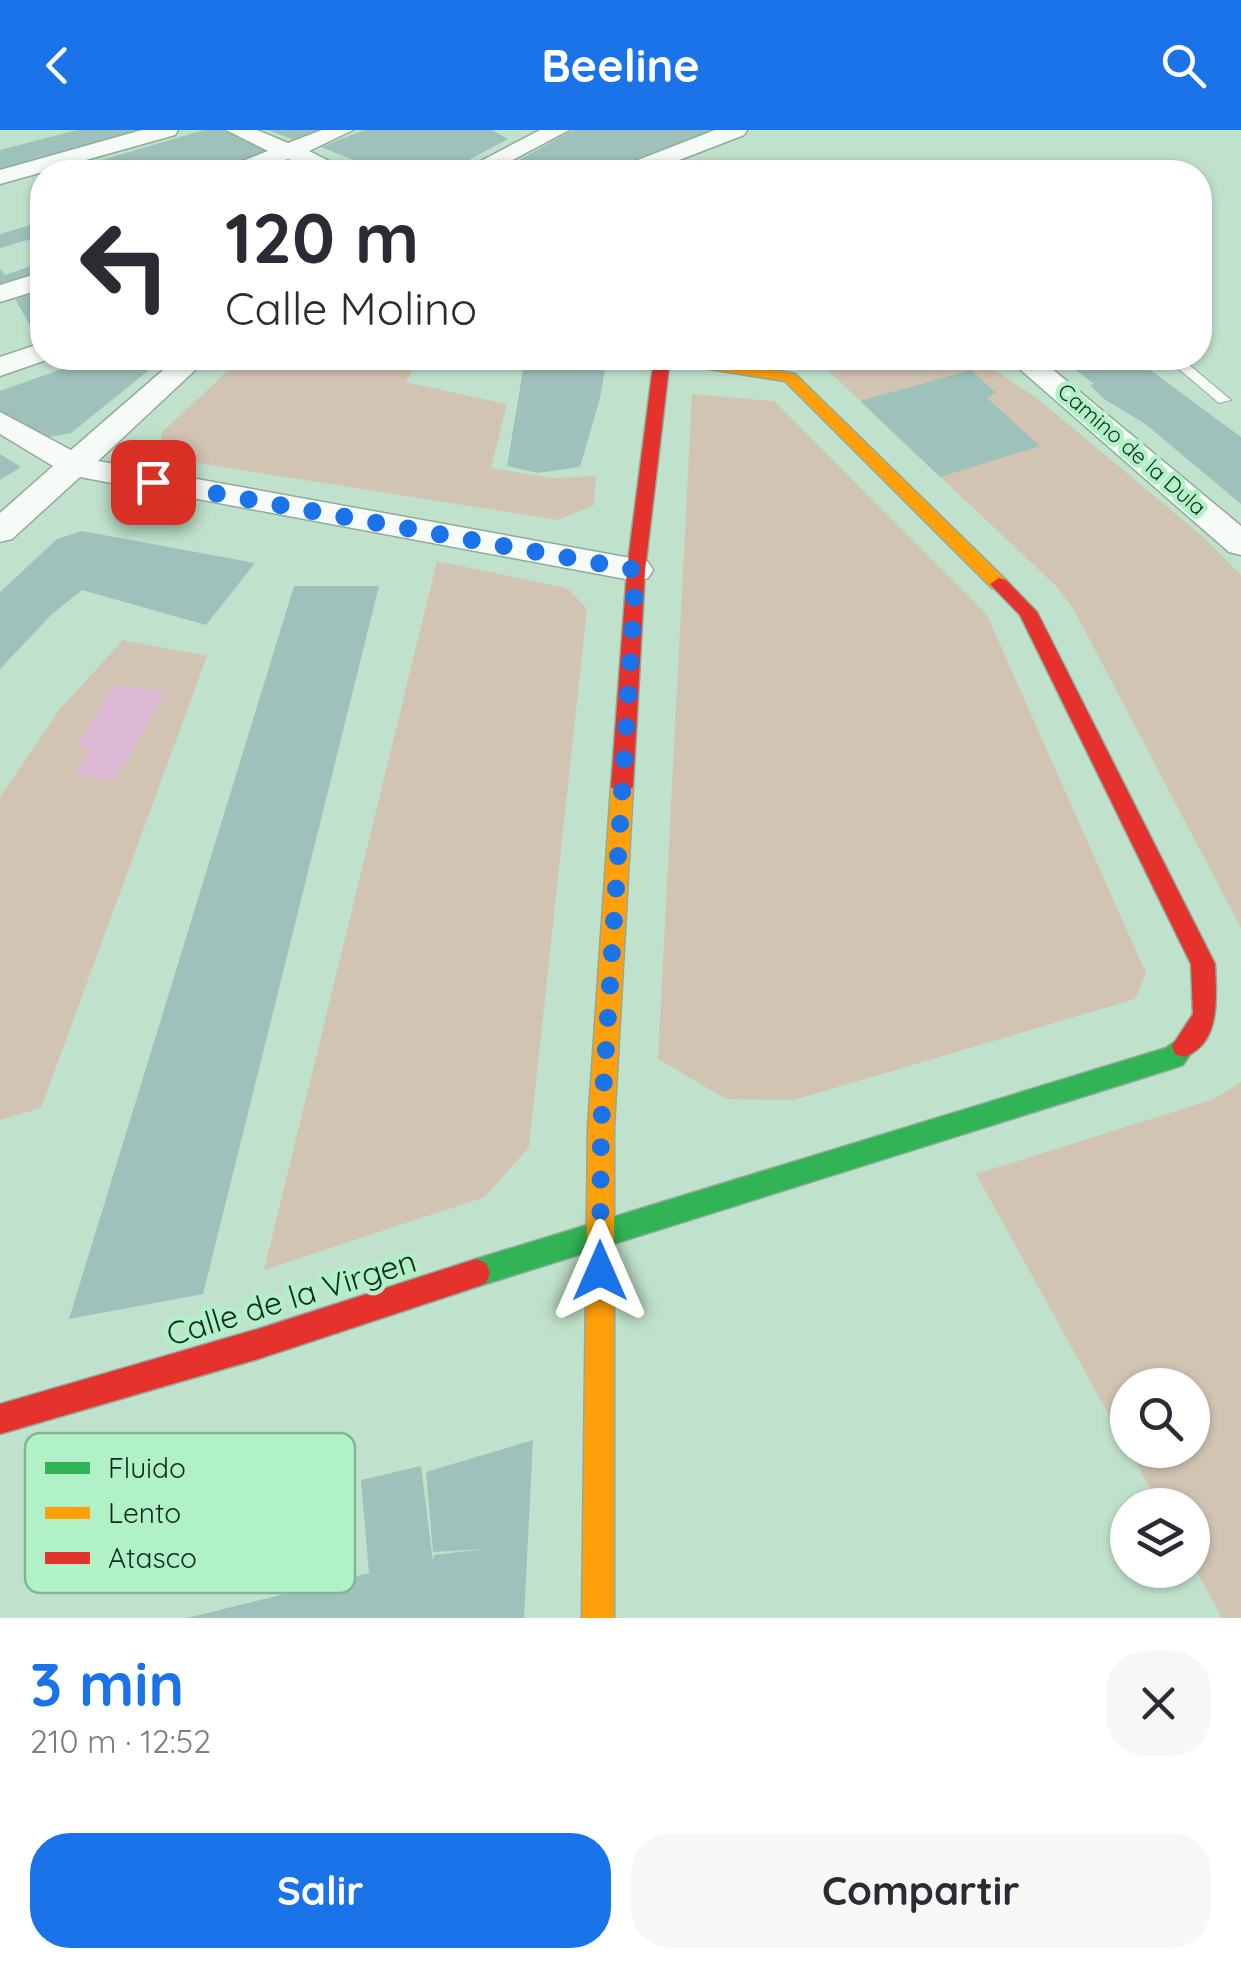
<!DOCTYPE html>
<html lang="es">
<head>
<meta charset="utf-8">
<style>
	body { margin:0; font-family:Quicksand,sans-serif; background:#f7f7f7; color:#2b2b33; height:100vh; display:flex; flex-direction:column; font-size:38px; white-space:nowrap }
	* { box-sizing:border-box; margin:0 }
	p { font-size:32px; color:#7c7c81 }
	.icon { flex:none; width:55px; height:55px; fill:none; stroke:currentColor; stroke-width:2; stroke-linecap:round; stroke-linejoin:round }
	.map { position:relative; height:1488px; overflow:hidden }
	.side { display:flex; flex-direction:column; background:#fff; flex:1 }
	.side>* { flex:none }
	.guide { position:absolute; left:30px; top:30px; width:1182px; height:210px; border-radius:40px; box-shadow:0 2px 8px #0004; background:#fff; color:#2b2b33; overflow:hidden }
	.buttons { position:absolute; left:1110px; top:1238px; display:grid; gap:20px }
	.buttons a { display:grid; place-items:center; width:100px; height:100px; border-radius:50%; background:#fff; box-shadow:0 2px 8px #0004; font-size:50px }
	.pin { position:absolute; display:grid; place-items:center; width:85px; height:85px; color:#fff; margin:-42px; border-radius:20px; box-shadow:0 5px 15px #0006 }
	.me { position:absolute; width:110px; margin:-55px; rotate:0deg; stroke-linejoin:round; filter:drop-shadow(0 0 8px #0008) }
	.turn { display:flex; align-items:center; gap:35px; height:210px; padding:0 30px; font-size:45px }
	.turn .icon { width:130px; height:130px; stroke-width:2.5 }
	.turn b { display:block; font-size:70px; line-height:85px }
	.round { display:grid; place-items:center; flex:none; width:105px; height:105px; border-radius:40px; background:#f7f7f7 }
	.head { display:flex; align-items:center; justify-content:space-between; height:170px; padding:0 30px }
	h1 { font-size:60px; font-weight:800; line-height:75px; color:#1a73e8 }
	.cta { display:flex; gap:20px; margin-top:auto; padding:20px 30px }
	.cta a { flex:1; height:115px; border-radius:40px; background:#1a73e8; color:#fff; font-size:40px; font-weight:800; line-height:115px; text-align:center }
	.cta a+a { background:#f7f7f7; color:#2b2b33 }
	header { display:flex; justify-content:space-between; align-items:center; height:130px; padding:0 30px; background:#1a73e8; color:#fff; font-size:45px; font-weight:800 }
	.map>svg:first-child { display:block }
	.green { fill:#d2c4b2 }
	.water { fill:#dcb8d4 }
	.building { fill:#9ec1bc }
	.lines { fill:none; stroke-linecap:round; stroke-linejoin:round }
	.lane-casing { stroke:#90ab9a; stroke-width:2 }
	.street-casing { stroke:#90ab9a; stroke-width:3 }
	.fast-casing { stroke:#90ab9a; stroke-width:3 }
	.slow-casing { stroke:#90ab9a; stroke-width:3 }
	.jam-casing { stroke:#90ab9a; stroke-width:3 }
	.lane { fill:#f6fbf7; fill-rule:evenodd }
	.street { fill:#f6fbf7; fill-rule:evenodd }
	.fast { fill:#30b455; fill-rule:evenodd }
	.slow { fill:#ff9f0a; fill-rule:evenodd }
	.jam { fill:#e5322d; fill-rule:evenodd }
	.route { stroke:#1a73e8; stroke-width:18; stroke-dasharray:0 32.4 }
	.labels { text-anchor:middle; dominant-baseline:central; stroke-width:9; stroke-linejoin:round; paint-order:stroke }
	.far-street-label { font-size:22px; fill:#112b1c; stroke:#b1f1c8 }
	.near-street-label { font-size:32px; fill:#112b1c; stroke:#b1f1c8 }
	.key { fill:#b1f1c8; stroke:#81b694; stroke-width:2.5 }
	.key-label { font-size:28px; fill:#112b1c }
</style>
</head>
<body>
<header><svg class="icon" aria-label="back" viewBox="0 0 24 24"><path d="M15 5l-7 7 7 7"/></svg>Beeline<svg class="icon" aria-label="search" viewBox="0 0 24 24"><circle cx="10" cy="10" r="6"/><path d="M15 15l6 6"/></svg></header>
<div class="map">
<svg width="1241" height="1488" viewBox="0 0 1241 1488">
	<rect width="100%" height="100%" fill="#c0e2cc"/>
	<!-- green -->
	<path class="green" d="M242,228h178l-14,24 101,22 -16,64 62,10 43,-2 -2,29 -36,15 -392,-62 -5,-25z
		M807,228h170l61,41 163,136 40,40v353l-167,-318 -18,-24 -236,-223z
		M692,264l82,7 213,214 159,358 -11,26 -341,101 -68,-1 -68,-40z
		M437,431l130,27 20,21 -58,538 -44,50 -221,73z
		M123,510l84,16 -166,452 -41,12v-323l60,-88z
		M1241,952v536h-19l-29,-53 -1,-60h-33l-30,-55h63v-65h-64l-1,63 -151,-274 238,-75z"/>
	<!-- water -->
	<path class="water" d="M114,555l51,7 -50,89 -40,-7 16,-26 -15,-2z"/>
	<!-- building -->
	<path class="building" d="M77,0h77l-154,43v-23z
		M204,0h21l51,21 -59,21h-97l-8,-5 -17,5h-34z
		M268,0h51l-25,10z
		M364,0h128l16,9 -62,33h-63l-62,-25z
		M573,0h143l-106,42h-68l-25,-11z
		M698,32l18,10h-52l-1,-1z
		M31,95l11,11 -42,12v-14z
		M42,132v14l-42,14v-21l5,6z
		M42,160v43l-12,-8 -15,-26z
		M93,228h71l-93,75 -31,6 -40,-25v-23z
		M500,228h107l-7,40 -20,69 -42,6 -31,-7 17,-102z
		M1060,228h74l107,79v67l-97,-81 -40,-24 -14,-14 4,-1z
		M971,240l25,23 -9,5 53,48 -100,31 -80,-76z
		M0,324l21,13 -21,13z
		M82,401l173,32 -49,62 -124,-35 -30,24 -52,55v-77l57,-53z
		M294,456h85l-176,708 -134,25z
		M533,1310l-9,178h-337l182,-45 -8,-93 60,-14 12,96 1,-7 49,-6 -50,3 -7,-80z"/>
	<g class="lines">
		<defs>
			<path id="lane" d="M1166,228h15l50,42 -12,3z"/>
			<path id="street" d="M142,0h36l-3,5 -175,49v-14z
				M226,0h31l31,13 34,-13h31l-44,21 42,21h-31l-32,-13 -33,13h-32l4,-5 41,-16z
				M540,0h29l-79,42h-30z
				M715,0h32l-3,5 -96,37h-32l4,-5z
				M42,142v17l-42,13v-17z
				M42,213v15h10l-52,18v-19z
				M177,228h31l-110,103 538,98 12,3 5,8 -5,8 -12,3 -556,-104 -68,62 -12,3v-29l53,-47 -53,-32v-22l71,38z
				M1007,228h32l202,168v29l-12,-3z"/>
			<path id="fast" d="M1184,905l9,3 3,8 -13,19 -9,3 -698,219 -10,-4 -4,-10 4,-10 10,-4 690,-211z"/>
			<path id="slow" d="M664,228h33l98,16 211,206v8h-14l-207,-207 -114,-18z
				M622,649l11,8 -19,340v491h-32l6,-491 23,-340z"/>
			<path id="jam" d="M654,228h16l-25,212 -12,217 -11,8 -11,-8 16,-217z
				M999,448l7,2 31,32 178,352c1,32 7,79 -31,93l-9,-3 -3,-8 21,-32 -2,-50 -171,-349 -30,-31z
				M476,1129l10,4 4,10 -4,10 -10,4 -218,72 -258,75v-30l258,-75z"/>
		</defs>
		<!-- lane casing -->
		<use href="#lane" class="lane-casing"/>
		<!-- street casing -->
		<use href="#street" class="street-casing"/>
		<!-- fast casing -->
		<use href="#fast" class="fast-casing"/>
		<!-- slow casing -->
		<use href="#slow" class="slow-casing"/>
		<!-- jam casing -->
		<use href="#jam" class="jam-casing"/>
		<!-- lane -->
		<use href="#lane" class="lane"/>
		<!-- street -->
		<use href="#street" class="street"/>
		<!-- fast -->
		<use href="#fast" class="fast"/>
		<!-- slow -->
		<use href="#slow" class="slow"/>
		<!-- jam -->
		<use href="#jam" class="jam"/>
	</g>
	<g class="lines">
		<!-- route -->
		<path class="route" d="M153,352l483,88 -35,557 -1,144"/>
	</g>
	<g class="labels">
		<!-- far-street labels -->
		<g class="far-street-label">
			<text transform="translate(1132 319) rotate(41)">Camino de la Dula</text>
		</g>
		<!-- near-street labels -->
		<g class="near-street-label">
			<text transform="translate(291 1167) rotate(-17)">Calle de la Virgen</text>
		</g>
	</g>
	<!-- legend -->
	<rect x="25" y="1303" width="330" height="160" rx="15" class="key"/>
	<rect x="45" y="1332" width="45" height="12" fill="#30b455"/>
	<rect x="45" y="1377" width="45" height="12" fill="#ff9f0a"/>
	<rect x="45" y="1422" width="45" height="12" fill="#e5322d"/>
	<g class="key-label">
		<text x="108" y="1348">Fluido</text>
		<text x="108" y="1393">Lento</text>
		<text x="108" y="1438">Atasco</text>
	</g>
</svg>
<div class="buttons">
<a><svg class="icon" aria-label="search" viewBox="0 0 24 24"><circle cx="10" cy="10" r="6"/><path d="M15 15l6 6"/></svg></a>
<a><svg class="icon" aria-label="layers" viewBox="0 0 24 24"><path d="M12 4l9 5-9 5-9-5zM3 14l9 5 9-5"/></svg></a>
</div>
<div class="pin" style="left:153px;top:352px;background:#d93025"><svg class="icon" aria-label="arrive" viewBox="0 0 24 24"><path d="M6 21V4h12l-3 4 3 4H6"/></svg></div>
<svg class="me" style="left:600px;top:1141px" viewBox="-20 -20 40 40"><path d="M0-17L14 15 0 8-14 15z" fill="#1a73e8" stroke="#fff" stroke-width="4"/></svg>
<div class="guide">
<div class="turn"><svg class="icon" aria-label="left" viewBox="0 0 24 24"><path d="M17 20v-9H6M10 6l-5 5 5 5"/></svg><div><b>120 m</b>Calle Molino</div></div>
</div>
</div>
<section class="side">
<div class="head"><div><h1>3 min</h1><p>210 m · 12:52</p></div><a class="round"><svg class="icon" aria-label="close" viewBox="0 0 24 24"><path d="M6 6l12 12M18 6L6 18"/></svg></a></div>
<div class="cta"><a>Salir</a><a>Compartir</a></div>
</section>
</body>
</html>
